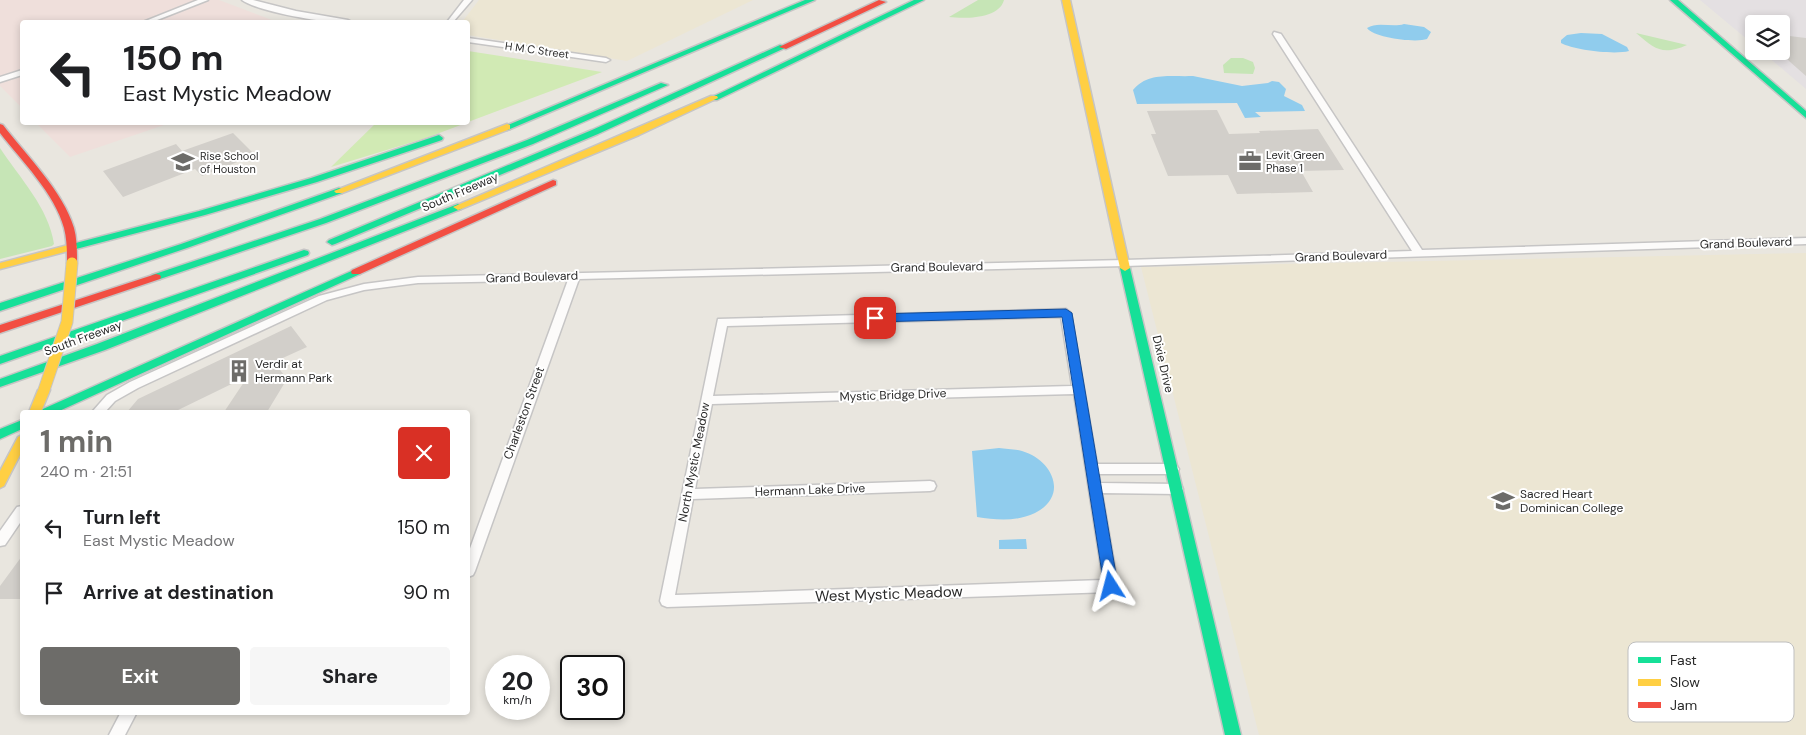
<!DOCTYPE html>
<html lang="en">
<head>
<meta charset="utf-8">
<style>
	body { margin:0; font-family:"DM Sans",sans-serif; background:#f6f6f6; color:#202124; height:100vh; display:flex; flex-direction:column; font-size:19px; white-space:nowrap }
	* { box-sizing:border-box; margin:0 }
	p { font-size:16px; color:#757577 }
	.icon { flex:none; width:28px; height:28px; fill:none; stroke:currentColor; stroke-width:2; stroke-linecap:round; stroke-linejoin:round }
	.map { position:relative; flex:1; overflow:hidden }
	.sheet { position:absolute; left:20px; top:410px; width:450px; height:305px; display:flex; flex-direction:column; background:#fff; border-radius:5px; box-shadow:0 2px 8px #0003 }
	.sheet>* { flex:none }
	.hud { position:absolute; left:20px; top:20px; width:450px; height:105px; border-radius:5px; box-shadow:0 2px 8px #0003; background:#fff; color:#202124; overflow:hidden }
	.tools { position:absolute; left:1745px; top:15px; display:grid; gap:10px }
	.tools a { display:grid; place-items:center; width:45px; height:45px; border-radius:5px; background:#fff; box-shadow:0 2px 8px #0003; font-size:25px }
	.speed { position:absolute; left:485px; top:655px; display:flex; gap:10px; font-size:25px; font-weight:700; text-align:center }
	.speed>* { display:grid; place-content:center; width:65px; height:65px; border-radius:50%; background:#fff; box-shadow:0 2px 8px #0003; line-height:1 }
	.speed small { font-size:12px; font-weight:400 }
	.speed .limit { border:2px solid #111; border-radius:8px; background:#fff; color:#111 }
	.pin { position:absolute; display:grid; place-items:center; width:42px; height:42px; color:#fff; margin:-21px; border-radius:10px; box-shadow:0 2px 8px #0006 }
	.me { position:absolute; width:55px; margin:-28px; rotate:351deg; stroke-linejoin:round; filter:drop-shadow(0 0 4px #0008) }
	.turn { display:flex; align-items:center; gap:18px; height:105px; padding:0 20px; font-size:22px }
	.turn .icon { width:65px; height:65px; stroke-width:2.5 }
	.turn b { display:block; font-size:35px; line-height:42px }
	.round { display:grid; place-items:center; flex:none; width:52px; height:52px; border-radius:5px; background:#f6f6f6 }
	.headline { display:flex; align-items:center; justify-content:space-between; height:85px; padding:0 20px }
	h1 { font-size:30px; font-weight:700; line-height:38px; color:#6d6c69 }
	.action { display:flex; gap:10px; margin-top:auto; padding:10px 20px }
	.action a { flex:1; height:58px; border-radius:5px; background:#6d6c69; color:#fff; font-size:20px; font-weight:700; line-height:58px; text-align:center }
	.action a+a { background:#f6f6f6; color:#202124 }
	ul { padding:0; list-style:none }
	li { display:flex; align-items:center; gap:15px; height:65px; padding:0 20px }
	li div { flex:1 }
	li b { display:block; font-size:19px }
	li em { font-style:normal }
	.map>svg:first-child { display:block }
	.industrial { fill:#e4e0e2 }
	.education { fill:#ece6d3 }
	.medical { fill:#efdfdb }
	.green { fill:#c6e5b6 }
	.pitch { fill:#d1eab4 }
	.water { fill:#90cced }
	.building { fill:#d2cfca }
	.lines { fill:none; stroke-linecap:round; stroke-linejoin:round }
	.street-casing { stroke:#c6c5c5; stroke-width:3 }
	.fast-casing { stroke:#c6c5c5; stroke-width:3 }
	.slow-casing { stroke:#c6c5c5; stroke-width:3 }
	.jam-casing { stroke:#c6c5c5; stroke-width:3 }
	.street { fill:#fcfbfa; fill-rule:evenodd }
	.fast { fill:#16e098; fill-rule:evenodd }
	.slow { fill:#ffcf43; fill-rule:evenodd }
	.jam { fill:#f24e42; fill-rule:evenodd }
	.slow-bridge-casing { stroke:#c6c5c5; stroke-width:13; stroke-linecap:butt }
	.slow-bridge { stroke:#ffcf43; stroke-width:11 }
	.route { fill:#1a73e8; stroke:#114b97 }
	.labels { text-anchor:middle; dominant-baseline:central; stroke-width:4; stroke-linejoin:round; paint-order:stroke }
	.far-street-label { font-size:11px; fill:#2a2a2a; stroke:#fff }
	.far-poi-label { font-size:11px; fill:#2a2a2a; stroke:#fff; text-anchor:start }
	.street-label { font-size:12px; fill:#2a2a2a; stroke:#fff }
	.poi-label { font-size:12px; fill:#2a2a2a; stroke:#fff; text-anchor:start }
	.near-street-label { font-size:15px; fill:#2a2a2a; stroke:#fff }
	.key { fill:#fff; stroke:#bfbfbf; stroke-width:1 }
	.key-label { font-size:14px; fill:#2a2a2a }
</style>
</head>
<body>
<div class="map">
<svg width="1806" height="735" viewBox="0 0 1806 735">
	<rect width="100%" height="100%" fill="#e9e6df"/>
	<!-- industrial -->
	<path class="industrial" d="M1700,0h106v89l-45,-38h20v-27h-27v21z"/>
	<!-- education -->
	<path class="education" d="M479,0h274l-126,61 -159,-26v-13h-6z
		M1806,253v482h-547l-118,-468z"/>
	<!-- medical -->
	<path class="medical" d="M0,0h219l58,22h-255v86l-22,-22z
		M36,123h134l-100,34z"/>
	<!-- green -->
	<path class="green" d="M978,0h26c-5,19 -39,19 -55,17z
		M1636,33l51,12c-25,11 -32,4 -51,-12z
		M1231,58h12l10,4 2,6 -2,6 -29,-1 -1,-8z
		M0,148c19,29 49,60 54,96l-2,2 -52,13z"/>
	<!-- pitch -->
	<path class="pitch" d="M468,51l134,21 -134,50z
		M376,123h90l-40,15 -95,29z"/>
	<!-- water -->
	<path class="water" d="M1404,24l20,3 7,5 -4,7c-11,4 -53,-1 -60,-11 11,-7 25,0 37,-4z
		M1581,33l21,1 25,13 2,4c-15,4 -55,-1 -68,-8v-3l6,-5z
		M1193,76l49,10 26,-3 4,-2 7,1 7,7 -2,7 18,9 3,6 -50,1 6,5 -16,1 -8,-15 -100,1 -4,-14c15,-18 37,-13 60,-14z
		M999,448c7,1 16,1 23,3 31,9 47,45 13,62 -19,9 -39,7 -58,4l-5,-66z
		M1026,539l1,10h-28v-9z"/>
	<!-- building -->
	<path class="building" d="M1781,35l25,3v38l-17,-15 -8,-11z
		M1217,110l12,24 31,-1 -1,-2 59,-2 26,41 -43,1 12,21 -76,2 -9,-19 -60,1 -17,-42h5l-9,-23z
		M233,133l22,22 -53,21 -7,-7 -72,28 -20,-26 73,-27 6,7z
		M291,326l16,21 -33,15 13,17 -20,33h-43l24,-36 -74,36h-47l11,-13z
		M22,556v43h-22v-13z"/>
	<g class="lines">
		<defs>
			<path id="street" d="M198,0h10l-56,22h-9z
				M242,0h11l43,11 52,9 4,2c-21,3 -93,-10 -110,-22z
				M464,0h8l-19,22h-6z
				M1274,32l7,2 141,216 384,-12v6l-681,22 -546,13 -104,292 -2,4 -5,2v-23l100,-274 -150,3 -54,7 -37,10 -189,88 -23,13 -10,11h-13l15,-17 23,-13 189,-86 45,-12 54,-7 707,-17 287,-9 -139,-217z
				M468,38l138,20 4,2 -4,2 -138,-20z
				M22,70v5l-22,7v-5z
				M1066,309l5,4 26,151h76l4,2 2,3 -2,3 -4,2h-74l1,9 77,1 4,1 2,4 -2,4 -4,1 -75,-1 16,93 -2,4 -5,2 -444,15 -5,-2 -2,-4 58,-282zM1061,317l11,69 -359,10 14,-70zM1074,394l29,186 -428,15 18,-96 237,-8 4,-1 2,-4 -2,-4 -4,-1 -235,8 17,-85z
				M22,506v14l-17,25 -5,1v-15l17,-24z
				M121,712h16l-12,23h-16z"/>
			<path id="fast" d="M805,0h10l-305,129 -3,1 -4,-3z
				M914,0h10l-207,100h-6l-1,-2z
				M1670,0h8l128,111v7z
				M780,45l7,2 -189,87 -263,110 -3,1 -5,-3 2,-2 263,-110z
				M661,83l7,2 -135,59 -207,79 -166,56h-8l-1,-2 1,-2 168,-56 207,-79z
				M439,135l4,3 -1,2 -125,42 -112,33 -129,34 -4,1 -5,-3 1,-2 131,-34 112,-33z
				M339,188l3,1v4l-155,55 -187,63v-8l181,-59z
				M458,204l5,3 -2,2 -356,141 -105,37v-8l97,-35z
				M304,250l4,1 1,2 -1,2 -308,109v-8z
				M1125,265l5,3 111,467h-16l-105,-467z
				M356,269l4,1 1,2 -1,2 -303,138h-16l2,-3z
				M22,420v9l-22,10v-10z"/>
			<path id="slow" d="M1062,0h8l60,268 -5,3 -5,-3z
				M711,96h6l1,2 -79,37 -178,74 -3,1 -5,-3z
				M507,124l3,1v4l-168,64h-6l-2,-2z
				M72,244l4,1 1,2 -1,2 -76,20v-6z
				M44,386l6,4 -9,22h-12l9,-22z
				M22,435v16l-18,35 -4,2v-17l18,-34z"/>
			<path id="jam" d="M879,0l7,2 -100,47 -7,-2z
				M0,124l3,1c23,30 60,66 71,103 3,11 3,23 3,35l-1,2 -4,1 -5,-3c0,-12 0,-23 -3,-35 -9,-34 -43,-68 -64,-95z
				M553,180l3,1v4l-196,89h-8l-1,-2 1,-2z
				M156,274l4,1 1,2 -1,2 -160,54v-8z"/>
		</defs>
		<!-- street casing -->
		<use href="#street" class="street-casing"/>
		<!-- fast casing -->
		<use href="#fast" class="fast-casing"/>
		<!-- slow casing -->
		<use href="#slow" class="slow-casing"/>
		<!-- jam casing -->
		<use href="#jam" class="jam-casing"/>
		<!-- street -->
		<use href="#street" class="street"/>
		<!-- fast -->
		<use href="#fast" class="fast"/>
		<!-- slow -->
		<use href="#slow" class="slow"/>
		<!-- jam -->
		<use href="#jam" class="jam"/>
		<defs>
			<path id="slow-bridge" d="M44,390l23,-68 5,-59"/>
		</defs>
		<!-- slow-bridge casing -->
		<use href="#slow-bridge" class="slow-bridge-casing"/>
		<!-- slow-bridge -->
		<use href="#slow-bridge" class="slow-bridge"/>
	</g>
	<!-- route -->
	<path class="route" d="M1066,309l6,4 46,273 -2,4 -5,2 -5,-2 -2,-4 -42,-269 -187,5 -5,-4 5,-4z"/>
	<!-- icons -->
	<defs>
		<symbol id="office-bare" viewBox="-9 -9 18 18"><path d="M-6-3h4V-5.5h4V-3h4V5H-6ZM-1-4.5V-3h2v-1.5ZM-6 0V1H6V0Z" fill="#6d6c69" stroke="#fff" stroke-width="2.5" paint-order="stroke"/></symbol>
		<symbol id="school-bare" viewBox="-9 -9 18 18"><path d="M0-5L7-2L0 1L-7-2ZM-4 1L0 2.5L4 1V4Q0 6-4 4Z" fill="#6d6c69" stroke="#fff" stroke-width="2.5" paint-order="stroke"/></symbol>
		<symbol id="building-bare" viewBox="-9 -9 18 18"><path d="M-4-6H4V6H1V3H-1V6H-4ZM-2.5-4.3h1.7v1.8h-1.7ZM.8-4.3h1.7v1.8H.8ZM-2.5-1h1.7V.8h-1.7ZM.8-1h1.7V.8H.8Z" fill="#6d6c69" stroke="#fff" stroke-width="2.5" paint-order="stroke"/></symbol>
		<symbol id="university-bare" viewBox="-9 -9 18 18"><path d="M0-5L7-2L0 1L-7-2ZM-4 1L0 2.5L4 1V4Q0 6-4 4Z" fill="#6d6c69" stroke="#fff" stroke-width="2.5" paint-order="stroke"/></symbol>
	</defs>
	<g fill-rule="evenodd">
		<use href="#office-bare" x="1234" y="145" width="32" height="32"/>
		<use href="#school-bare" x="167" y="146" width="32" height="32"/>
		<use href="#building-bare" x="223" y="355" width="32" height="32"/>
		<use href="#university-bare" x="1487" y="485" width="32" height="32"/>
	</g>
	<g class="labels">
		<!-- far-street labels -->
		<g class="far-street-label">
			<text transform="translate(537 50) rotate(8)">H M C Street</text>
		</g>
		<!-- far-poi labels -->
		<g class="far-poi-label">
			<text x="1266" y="155">Levit Green<tspan x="1266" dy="13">Phase 1</tspan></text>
			<text x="200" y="156">Rise School<tspan x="200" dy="13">of Houston</tspan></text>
		</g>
		<!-- street labels -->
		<g class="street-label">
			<text transform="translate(460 192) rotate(-23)">South Freeway</text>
			<text transform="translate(1746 243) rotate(-2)">Grand Boulevard</text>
			<text transform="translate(1341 256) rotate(-2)">Grand Boulevard</text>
			<text transform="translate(937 267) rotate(-1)">Grand Boulevard</text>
			<text transform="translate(532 277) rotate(-2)">Grand Boulevard</text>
			<text transform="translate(83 338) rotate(-20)">South Freeway</text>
			<text transform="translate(1163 364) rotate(77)">Dixie Drive</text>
			<text transform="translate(893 395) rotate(-2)">Mystic Bridge Drive</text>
			<text transform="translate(524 413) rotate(-70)">Charleston Street</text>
			<text transform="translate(694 462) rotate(-79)">North Mystic Meadow</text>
			<text transform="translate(810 490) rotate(-2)">Hermann Lake Drive</text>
		</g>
		<!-- poi labels -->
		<g class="poi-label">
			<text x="255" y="364">Verdir at<tspan x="255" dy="14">Hermann Park</tspan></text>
			<text x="1520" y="494">Sacred Heart<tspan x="1520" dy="14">Dominican College</tspan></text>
		</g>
		<!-- near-street labels -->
		<g class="near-street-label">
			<text transform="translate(889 594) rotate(-2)">West Mystic Meadow</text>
		</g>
	</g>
	<!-- legend -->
	<rect x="1628" y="642" width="166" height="80" rx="8" class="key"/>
	<rect x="1638" y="657" width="23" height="6" fill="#16e098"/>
	<rect x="1638" y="679" width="23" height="7" fill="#ffcf43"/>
	<rect x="1638" y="702" width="23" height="6" fill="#f24e42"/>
	<g class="key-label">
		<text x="1670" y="665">Fast</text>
		<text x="1670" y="687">Slow</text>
		<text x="1670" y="710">Jam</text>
	</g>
</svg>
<div class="tools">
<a><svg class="icon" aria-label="layers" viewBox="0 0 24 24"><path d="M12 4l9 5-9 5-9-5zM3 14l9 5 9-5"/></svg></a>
</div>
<div class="speed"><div>20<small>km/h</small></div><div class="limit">30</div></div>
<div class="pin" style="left:875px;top:318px;background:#d93025"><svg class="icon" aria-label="arrive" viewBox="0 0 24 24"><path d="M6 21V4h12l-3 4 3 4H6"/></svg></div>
<svg class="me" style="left:1111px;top:586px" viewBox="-20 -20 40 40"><path d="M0-17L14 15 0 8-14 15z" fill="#1a73e8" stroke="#fff" stroke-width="4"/></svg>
<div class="hud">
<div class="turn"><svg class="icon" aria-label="left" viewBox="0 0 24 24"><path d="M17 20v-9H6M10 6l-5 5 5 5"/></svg><div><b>150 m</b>East Mystic Meadow</div></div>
</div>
<section class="sheet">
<div class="headline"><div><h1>1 min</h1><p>240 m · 21:51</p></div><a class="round" style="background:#d93025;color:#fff"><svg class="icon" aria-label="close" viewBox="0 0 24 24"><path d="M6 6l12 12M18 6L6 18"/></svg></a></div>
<ul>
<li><svg class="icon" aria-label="left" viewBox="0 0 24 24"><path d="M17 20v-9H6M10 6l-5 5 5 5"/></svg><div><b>Turn left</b><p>East Mystic Meadow</p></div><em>150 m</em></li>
<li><svg class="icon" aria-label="arrive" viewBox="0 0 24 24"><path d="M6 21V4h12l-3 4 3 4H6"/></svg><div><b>Arrive at destination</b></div><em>90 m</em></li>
</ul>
<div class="action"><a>Exit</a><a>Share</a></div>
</section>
</div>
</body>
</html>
